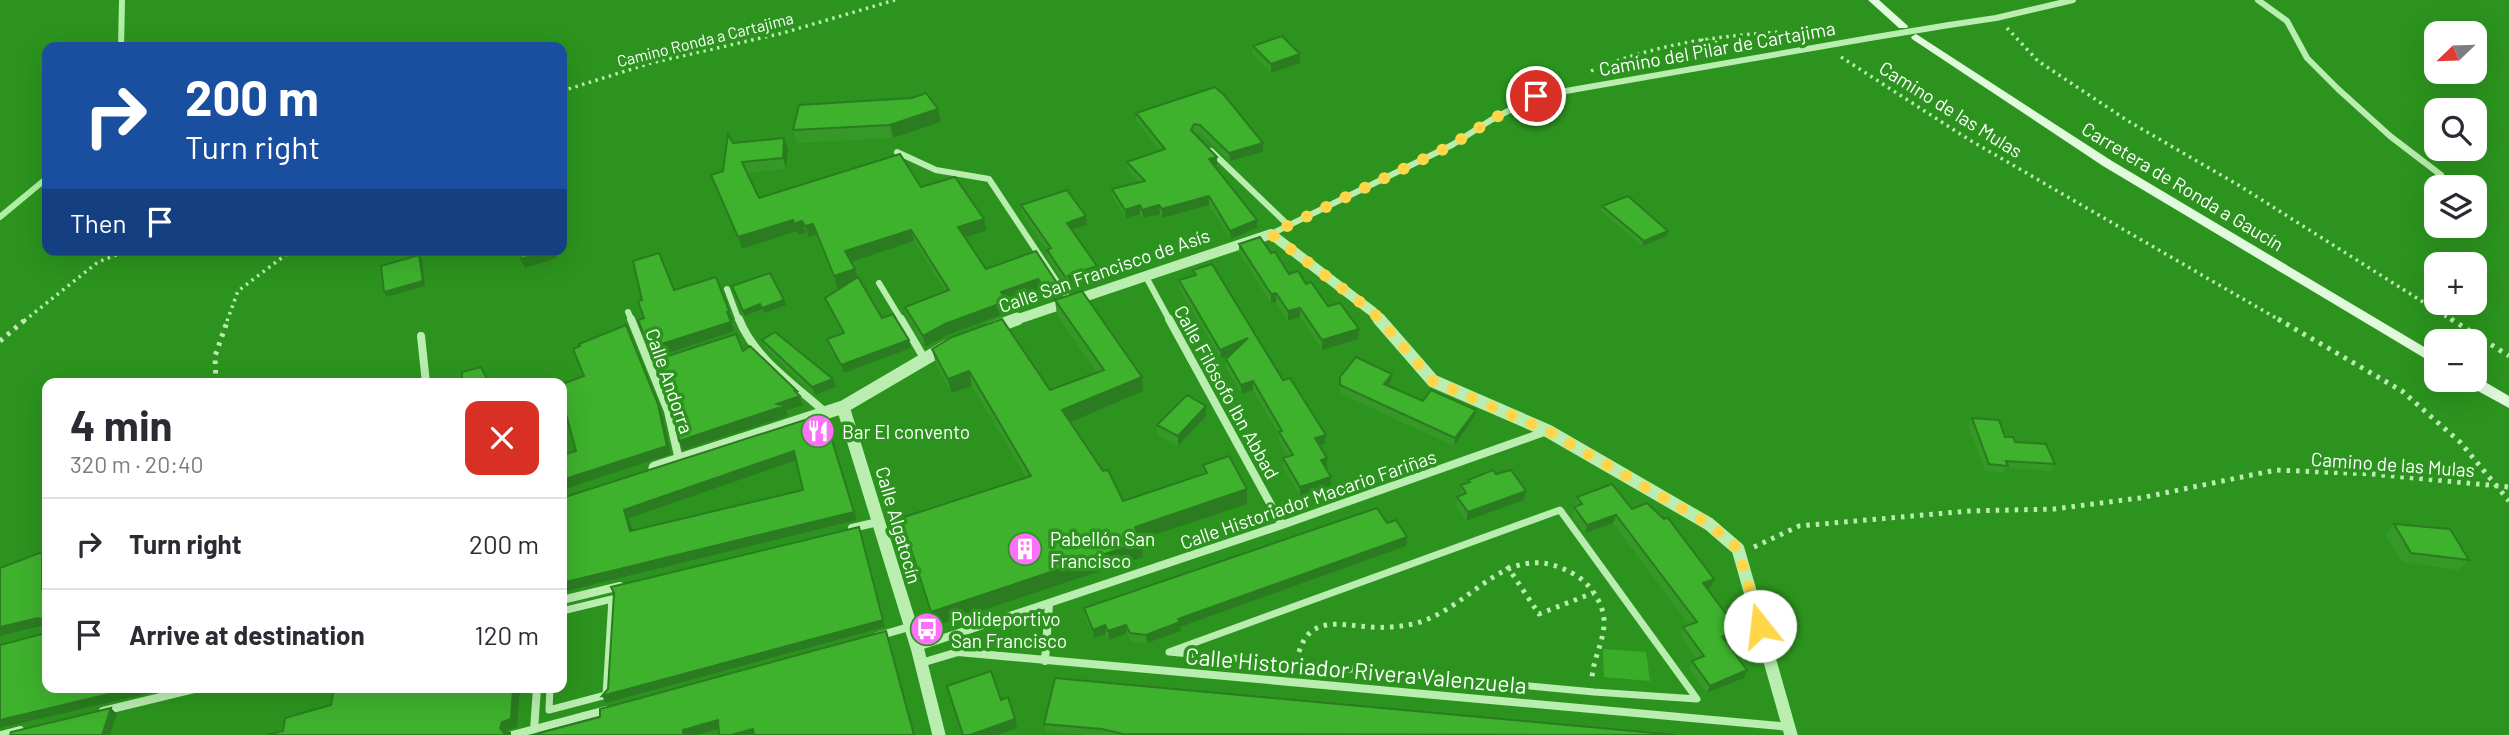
<!DOCTYPE html>
<html lang="en">
<head>
<meta charset="utf-8">
<style>
	body { margin:0; font-family:Barlow,sans-serif; background:#f2f2f3; color:#2b2b33; height:100vh; display:flex; flex-direction:column; font-size:26px; white-space:nowrap }
	* { box-sizing:border-box; margin:0 }
	p { font-size:23px; color:#7c7c81 }
	.icon { flex:none; width:38px; height:38px; fill:none; stroke:currentColor; stroke-width:2; stroke-linecap:round; stroke-linejoin:round }
	.map { position:relative; flex:1; overflow:hidden }
	.sheet { position:absolute; left:42px; top:378px; width:525px; height:315px; display:flex; flex-direction:column; background:#fff; border-radius:14px; box-shadow:0 7px 28px #0002 }
	.sheet>* { flex:none }
	.hud { position:absolute; left:42px; top:42px; width:525px; height:214px; border-radius:14px; box-shadow:0 7px 28px #0002; background:#1a4fa0; color:#fff; overflow:hidden }
	.needle { width:46px; rotate:247deg }
	.fabs { position:absolute; left:2424px; top:21px; display:grid; gap:14px }
	.fabs a { display:grid; place-items:center; width:63px; height:63px; border-radius:14px; background:#fff; box-shadow:0 7px 28px #0002; font-size:35px }
	.pin { position:absolute; display:grid; place-items:center; width:60px; height:60px; color:#fff; margin:-30px; border:4px solid #fff; border-radius:50%; box-shadow:0 2px 7px #0007 }
	.me { position:absolute; width:77px; margin:-38px; rotate:344deg; stroke-linejoin:round; filter:drop-shadow(0 0 5px #0008) }
	.turn { display:flex; align-items:center; gap:24px; height:147px; padding:0 28px; font-size:32px }
	.turn .icon { width:91px; height:91px; stroke-width:2.5 }
	.turn b { display:block; font-size:49px; line-height:60px }
	.then { display:flex; align-items:center; height:66px; padding:0 28px; background:#0003; gap:14px; font-size:26px }
	.round { display:grid; place-items:center; flex:none; width:74px; height:74px; border-radius:14px; background:#f2f2f3 }
	.head { display:flex; align-items:center; justify-content:space-between; height:119px; padding:0 28px }
	h1 { font-size:42px; font-weight:700; line-height:52px }
	ul { padding:0; list-style:none }
	li { display:flex; align-items:center; gap:21px; height:91px; padding:0 28px; border-top:2px solid #e1e1e2 }
	li div { flex:1 }
	li b { display:block; font-size:26px }
	li em { font-style:normal }
	.map>svg:first-child { display:block }
	.green { fill:#39ad27 }
	.lines { fill:none; stroke-linecap:round; stroke-linejoin:round }
	.stream { stroke:#aff0a4; stroke-width:6 }
	.path-far1 { stroke:#b9eeb0; stroke-width:3.5; stroke-dasharray:2.5 4.5; stroke-linecap:butt }
	.path { stroke:#b9eeb0; stroke-width:5; stroke-dasharray:3.5 6; stroke-linecap:butt }
	.pedestrian { stroke:#b9eeb0; stroke-width:7 }
	.minor-far1 { stroke:#b9eeb0; stroke-width:6 }
	.minor { stroke:#b9eeb0; stroke-width:8 }
	.tertiary-far1 { stroke:#b9eeb0; stroke-width:10 }
	.tertiary { stroke:#b9eeb0; stroke-width:13 }
	.secondary { fill:#e1fadd; fill-rule:evenodd }
	.minor-bridge { stroke:#b9eeb0; stroke-width:6 }
	.wall { fill:#359827 }
	.shaded-wall { fill:#2b7c20 }
	.building { fill:#3eb12d; stroke:#2b7c20; stroke-width:2; fill-rule:evenodd }
	.route { stroke:#ffd54a; stroke-width:12; stroke-dasharray:0 21.6 }
	.labels { text-anchor:middle; dominant-baseline:central; stroke-width:7; stroke-linejoin:round; paint-order:stroke }
	.far-street-label { font-size:16px; fill:#fff; stroke:#2c941e }
	.street-label { font-size:19px; fill:#fff; stroke:#2c941e }
	.poi-label { font-size:19px; fill:#fff; stroke:#2c941e; text-anchor:start }
	.near-street-label { font-size:23px; fill:#fff; stroke:#2c941e }
</style>
</head>
<body>
<div class="map">
<svg width="2509" height="735" viewBox="0 0 2509 735">
	<rect width="100%" height="100%" fill="#2c941e"/>
	<!-- green -->
	<path class="green" d="M1603,649l43,3 4,29 -46,-4z"/>
	<g class="lines">
		<!-- stream -->
		<path class="stream" d="M121,47l1,-47
			M0,217l47,-39"/>
		<!-- path-far1 -->
		<path class="path-far1" d="M2007,28l31,33 90,60 112,65 213,135
			M1701,40l36,6
			M1841,57l127,82 313,182
			M1591,71c68,-29 138,-37 211,-40
			M562,91l89,-28 132,-30 112,-33
			M24,321l74,-59 31,-12
			M227,321l11,-30 54,-41"/>
		<!-- path -->
		<path class="path" d="M2278,319l124,72 58,51 49,59
			M2451,319l58,37
			M0,341l26,-22
			M216,383l-1,-27 13,-37
			M1754,547l45,-21 170,-15 85,-2 86,-11 136,-28 96,4 137,13
			M1507,566l32,48 54,-21
			M1299,652c11,-37 41,-27 71,-25 13,1 26,0 38,-2 64,-11 97,-94 169,-49 14,9 26,27 27,44 1,20 -11,38 -12,58"/>
		<!-- pedestrian -->
		<path class="pedestrian" d="M1560,510l137,189 -103,-7 -425,-40z
			M550,688l-1,22 57,-15 6,-96 -50,12"/>
		<!-- minor-far1 -->
		<path class="minor-far1" d="M2258,0l29,21 20,37 31,31 52,47 51,39
			M1949,25l47,-7 77,-18
			M1211,151l77,74
			M897,152l39,18 53,9 80,121
			M1271,234l181,-89 39,-25 46,-24 333,-58
			M1145,275l25,46
			M879,283l23,38
			M727,289l12,32
			M628,312l4,9"/>
		<!-- minor -->
		<path class="minor" d="M631,319l37,92 11,49
			M739,319c15,39 56,66 86,93
			M901,319l23,39
			M1169,319l113,206
			M421,336l5,47
			M852,528l26,-6
			M562,600l58,-14
			M878,636l31,-9
			M917,647l365,-122 265,-94
			M1045,661l4,-57
			M921,663l37,-11 832,75
			M103,711l95,-23
			M534,730l3,-42
			M1,735l19,-5
			M512,735l94,-25"/>
		<!-- tertiary-far1 -->
		<path class="tertiary-far1" d="M1012,321l259,-87 102,78 8,9"/>
		<!-- tertiary -->
		<path class="tertiary" d="M1379,319l54,62 115,50 161,93 29,25 53,186
			M990,329l27,-10
			M843,407l74,240 22,88
			M655,468l188,-61 104,-61"/>
		<!-- secondary -->
		<path class="secondary" d="M1868,0h11l29,26 -1,2h-8z
			M1916,34l196,127 324,193v11l-333,-199 -191,-127 -1,-2z
			M2475,376l34,20v12l-44,-24 -2,-4h11z"/>
		<!-- minor-bridge -->
		<path class="minor-bridge" d="M1870,38l79,-13"/>
	</g>
	<!-- wall -->
	<path class="wall" d="M1253,46l47,17 -29,10 -18,-18z
		M1215,87l48,65 -33,9 -30,-28 -6,1 23,23v8l-2,1 42,54v8l-26,11 -22,-34 -47,13 -2,-4 -17,4 -3,-4 -14,4 -13,-20 -1,-9 27,-7 -11,-11 -1,-9 33,-11 -24,-30v-8z
		M941,122l-48,16 -96,5 -4,-13z
		M784,138l4,11 -2,20 -39,4 12,25 162,-11 63,32 3,11 -22,7 21,32 50,-18 24,46 -13,4 -8,-11 -32,11 2,11 -61,23 -23,12 -17,-29 -3,-11 40,-16 -31,-50 -63,21 4,7 2,8 25,41 27,22 2,8 -67,25 -15,-26 -2,-8 15,-6 -14,-27 -3,-8 20,-13 -8,3 -21,-53 -8,2 -2,-4 -8,2 -1,-4 -55,18 -31,-74 12,-4z
		M1021,205l65,11 1,9 -15,5 25,36 1,9 -25,9 1,8 -3,1 -23,-35 -1,-7 -25,-37z
		M1602,206l65,30 -25,10 -41,-35z
		M1239,244l32,9 18,21 17,10 52,55 -36,11 -22,-33 -12,4 -12,-19 -5,1 -32,-50z
		M1193,270l90,110 42,64 -5,2 7,21h-1l5,10v9l-31,10 -17,-28v-10l5,-1 -9,-16v-6l-26,-45 -12,4 -15,-26v-9l4,-4 -9,4 -42,-70v-9l14,-4z
		M1055,300l88,91 -73,31 53,79 80,-27v-9l44,24v15l-107,36 3,17 -208,69 -34,-108 125,-41 -54,-91 -21,7 -15,-29 -4,-15 118,41 47,-17 -40,-58z
		M762,340l71,39 3,8 -21,8 -50,-47z
		M1392,374l-1,7 -3,5 35,15 51,16 -20,29 -115,-53 1,-16z
		M1206,406v10l-28,30 -21,-11v-10z
		M1972,418l33,19 50,27 -5,7 -44,-3 -2,5 -19,-2 -17,-46z
		M1496,474l28,26 -58,21 -10,-15 1,-9 4,-2v-10l6,-2 1,-3z
		M1577,497l55,12 82,70 -3,8 -4,1 27,50 -8,4 21,28 -3,8 -37,15 -18,-24 3,-8 5,-2 -17,-24 3,-8 6,-2 -76,-102 -28,10 -13,-17 2,-9h2l-2,-2z
		M1387,523l20,14 -1,9 -226,81 1,4 -34,12 -16,-1 -4,-9 -18,7 -3,-6 -12,4 -9,-21 -1,-9z
		M2394,524l75,36 -10,10 -57,-8 -17,-28z
		M47,557v69l-47,10v-68z
		M1044,724l632,11h-591l-39,-4z"/>
	<!-- shaded-wall -->
	<path class="shaded-wall" d="M1300,54v9l-29,10v-9z
		M938,109l3,13 -48,16 -3,-13z
		M784,138l4,11 -2,20 -3,-11z
		M1263,143v9l-33,9 -1,-8z
		M1217,157v8l-7,2 -1,-8z
		M1209,196v9l-47,13v-9z
		M1140,205v9l-14,4 -1,-8z
		M1159,205l1,9 -17,4 -1,-8z
		M1086,216l1,9 -19,6 -1,-8z
		M984,219l3,11 -26,9 -3,-12z
		M793,220l9,1 4,12 -8,2 -1,-4 -55,18 -4,-12z
		M1257,220v8l-26,11 -1,-8z
		M813,224l3,11 -8,2 -3,-11z
		M911,230l3,11 -66,22 -3,-12z
		M1668,231l-1,5 -25,10 2,-5z
		M551,250h3l3,8 -32,10 -4,-9z
		M419,255l3,5 3,26 -38,11 -3,-5z
		M1097,266l1,9 -25,9 1,8 -3,1 -3,-17z
		M855,269l3,12 -21,7 -3,-12z
		M1038,279l1,11 -32,11 2,11 -61,23 -23,12 -2,-11 78,-44z
		M1059,286l1,11 -13,4 -1,-11z
		M1276,293v9l-5,1v-9z
		M784,300l2,5 -22,8 -2,-5z
		M760,304l2,5 -17,7 -2,-5z
		M1300,308v9l-12,4v-10z
		M729,311l4,9 -2,1 -4,-9z
		M731,322l4,9 -70,23 -4,4 -3,-3 -1,-6 4,-5z
		M1359,329l-1,10 -36,11v-10z
		M630,334l32,79 9,41 -109,36v-10z
		M1248,338v9l-27,12 -1,-9z
		M909,340l2,8 -67,25 -3,-8z
		M969,371l3,15 -21,7 -3,-14z
		M1392,374l-1,7 -8,11 1,-8z
		M1142,377l1,14 -79,34 -2,-15z
		M833,379l3,8 -21,8 -3,-8z
		M1253,381v9l-12,4v-9z
		M795,391h2l6,14 -17,6 2,5 -105,34 -4,-9 98,-37z
		M1206,406v10l-28,30v-10z
		M1476,410l-2,7 -20,29 1,-8z
		M827,424l30,96 -295,72v-9l292,-71z
		M1326,435l-1,9 -10,3v-9z
		M794,451l3,9 -168,58 6,21 -5,-8 -6,-21z
		M1327,458v9l-6,2v-9z
		M1331,477v9l-31,10v-9z
		M1247,489v15l-111,37 -1,-14z
		M1526,491l-2,9 -58,21 2,-9z
		M1616,515l-3,8 -28,10 2,-8z
		M861,533l24,94 -279,76 -4,-7z
		M1407,537l-1,9 -226,81 1,4 -34,12 -1,-8 32,-16z
		M1141,542l2,15 -208,69 -4,-14z
		M42,552l5,5v36l-5,-5z
		M1714,579l-3,8 -11,4 3,-8z
		M38,618l8,7 -46,11v-9z
		M1105,625l1,9 -12,4 -1,-8z
		M1126,625l1,8 -18,7 -1,-9z
		M1738,630l-4,8 -15,7 3,-8z
		M1747,670l-3,8 -37,15 3,-7z
		M134,688h37l-171,40v-8z
		M513,688h7l-3,39 -9,3 -2,5 -6,-7z
		M111,708l6,6 -7,21h-8z
		M1015,719l2,9 -19,7h-28z
		M718,720l4,8 -25,7h-14v-5z
		M753,729l3,6h-25z"/>
	<!-- building -->
	<path class="building" d="M1282,36l18,18 -29,10 -18,-18z
		M1215,87l10,9 38,47 -34,10 -29,-28 -6,-1 -3,6 26,27 -8,2 48,61 -27,11 -21,-35 -47,13 -3,-4 -17,5 -2,-5 -15,5 -13,-21 33,-8 -18,-19 38,-13 -29,-36z
		M926,93l12,16 -48,16 -97,5 6,-25 113,-7z
		M728,134l5,9 51,-5 -1,20 -41,4 17,36 141,-44 21,33 34,-10 29,42 -26,8 28,42 50,-18 23,35 -13,4 -8,-11 -37,13 6,9 -62,23 -22,12 -18,-29 44,-17 -38,-60 -66,21 10,18 -21,7 -21,-52 -8,2 -3,-5 -8,3 -1,-4 -55,17 -27,-62 12,-4z
		M1067,190l19,26 -19,7 30,43 -29,10 5,7 -3,1 -23,-34 4,-2 -30,-43z
		M1628,196l40,35 -24,10 -42,-35z
		M1260,237l11,16 4,-1 14,22 9,-3 8,13 5,-2 17,24 12,-3 19,26 -37,11 -22,-32 -12,3 -12,-18 -5,1 -32,-50z
		M519,250h32l-30,9z
		M659,253l15,37 42,-13 13,34 -2,1 4,10 -70,22 -4,5 1,6 7,2 71,-23 7,17 7,-5 47,45h-2l5,5 -23,8 7,2 -105,35 -9,-42 -32,-79 6,-2 -6,-17 4,-1 -9,-39z
		M419,255l4,26 -39,11 -3,-26z
		M1212,264l71,116 7,-2 36,57 -11,3 12,20 -6,2 10,17 -31,10 -17,-29 10,-3 -14,-23 3,-1 -29,-50 -12,4 -15,-26 22,-21 -28,12 -41,-70 17,-5 -3,-5z
		M770,273l14,27 -22,8 -2,-4 -17,7 -11,-25z
		M858,277l24,41 11,-4 16,26 -68,25 -14,-26 17,-6 -19,-35z
		M1082,291l60,86 -80,33 41,61 5,-1 15,31 84,-28 -4,-8 26,-9 18,33 -112,38 6,15 -210,70 -30,-94 130,-42 -62,-105 -21,8 -16,-30 20,-12 50,-18 48,71 54,-20 -49,-70z
		M626,325l32,79 9,42 -105,34v-25l14,-4 -14,-52v-15l22,-8 -11,-27 7,-3 -1,-2z
		M775,332l58,47 -21,8 -50,-47z
		M1356,357l36,17 -8,10 39,17 8,-11 45,20 -21,28 -115,-53v-8z
		M481,367l8,16h-33v-3l6,-1v-7z
		M1187,395l19,11 -28,30 -21,-11z
		M814,417l13,7 27,88 -292,71v-85zM794,451l9,39 -173,41 -6,-21z
		M1972,418l27,2 6,17h8l2,5 31,2 9,20 -49,-3 2,5 -19,-2z
		M1493,470l3,4 15,-4 15,21 -58,21 -11,-15 9,-4 -5,-8 9,-3 -2,-2z
		M1612,484l20,25 15,-6 17,16 4,-1 46,61 -11,4 35,47 -16,7 25,33 -37,16 -18,-25 12,-5 -21,-29 14,-5 -81,-107 -29,10 -13,-18 8,-3 -5,-7z
		M1377,508l10,15 9,-3 11,17 -229,82 2,3 -34,13 -16,-2 -4,-8 -18,6 -3,-6 -12,5 -9,-22z
		M2394,524l56,5 19,31 -58,-7z
		M859,527l24,93 -281,76 6,-7 6,-96 -3,-6z
		M42,552v36l5,-2v38l-2,-4 -7,-2 -38,9v-59z
		M47,628v60h87l-134,32v-75l46,-12z
		M886,631l28,104h-160l-1,-6 -22,6h-12l-1,-15 -35,10v5h-151l68,-18v-8z
		M991,671l10,29 7,-3 7,22 -45,16h-7l-16,-49z
		M1055,678l621,57 -553,-1 -21,-5 -58,-5z
		M334,688h179l-2,31 -9,3 -2,6 4,5h6v2h-243l16,-4 2,-13 46,-13z
		M111,708l-9,27h-92l1,-3z"/>
	<g class="lines">
		<!-- route -->
		<path class="route" d="M1536,96l-45,24 -39,25 -181,89 102,78 60,69 115,50 161,93 29,25 22,77"/>
	</g>
	<!-- icons -->
	<defs>
		<symbol id="restaurant-disc" viewBox="-11 -11 22 22"><circle r="9.5" fill="#fd70f9" stroke="#2c941e"/><path d="M-5-6h1v4h1v-4h1v4h1v-4h1v5L-1.5 .5V6h-2V.5L-5-1ZM5-6V6H3V1.5H1.5Q1.5-4 5-6Z" fill="#fff"/></symbol>
		<symbol id="building-disc" viewBox="-11 -11 22 22"><circle r="9.5" fill="#fd70f9" stroke="#2c941e"/><path d="M-4-6H4V6H1V3H-1V6H-4ZM-2.5-4.3h1.7v1.8h-1.7ZM.8-4.3h1.7v1.8H.8ZM-2.5-1h1.7V.8h-1.7ZM.8-1h1.7V.8H.8Z" fill="#fff"/></symbol>
		<symbol id="bus-disc" viewBox="-11 -11 22 22"><circle r="9.5" fill="#fd70f9" stroke="#2c941e"/><path d="M-5-6H5V4H4V6H2V4H-2V6H-4V4H-5ZM-3.5-4V0h7V-4ZM-3.5 1.2v1.5H-2V1.2ZM2 1.2v1.5H3.5V1.2Z" fill="#fff"/></symbol>
	</defs>
	<g fill-rule="evenodd">
		<use href="#restaurant-disc" x="799" y="412" width="38" height="38"/>
		<use href="#building-disc" x="1006" y="530" width="38" height="38"/>
		<use href="#bus-disc" x="908" y="610" width="38" height="38"/>
	</g>
	<g class="labels">
		<!-- far-street labels -->
		<g class="far-street-label">
			<text transform="translate(705 39) rotate(-14)">Camino Ronda a Cartajima</text>
		</g>
		<!-- street labels -->
		<g class="street-label">
			<text transform="translate(1717 48) rotate(-10)">Camino del Pilar de Cartajima</text>
			<text transform="translate(1951 109) rotate(32)">Camino de las Mulas</text>
			<text transform="translate(2183 186) rotate(31)">Carretera de Ronda a Gaucín</text>
			<text transform="translate(1104 270) rotate(-19)">Calle San Francisco de Asís</text>
			<text transform="translate(670 381) rotate(71)">Calle Andorra</text>
			<text transform="translate(1227 392) rotate(61)">Calle Filósofo Ibn Abbad</text>
			<text transform="translate(2393 464) rotate(4)">Camino de las Mulas</text>
			<text transform="translate(1308 499) rotate(-19)">Calle Historiador Macario Fariñas</text>
			<text transform="translate(899 525) rotate(74)">Calle Algatocín</text>
		</g>
		<!-- poi labels -->
		<g class="poi-label">
			<text x="842" y="431">Bar El convento</text>
			<text x="1050" y="538">Pabellón San<tspan x="1050" dy="22">Francisco</tspan></text>
			<text x="951" y="618">Polideportivo<tspan x="951" dy="22">San Francisco</tspan></text>
		</g>
		<!-- near-street labels -->
		<g class="near-street-label">
			<text transform="translate(1356 670) rotate(5)">Calle Historiador Rivera Valenzuela</text>
		</g>
	</g>
</svg>
<div class="fabs">
<a><svg class="needle" viewBox="-14 -14 28 28"><path d="M0-13l5 13h-10z" fill="#e53935"/><path d="M0 13l5-13h-10z" fill="#7c7c81"/></svg></a>
<a><svg class="icon" aria-label="search" viewBox="0 0 24 24"><circle cx="10" cy="10" r="6"/><path d="M15 15l6 6"/></svg></a>
<a><svg class="icon" aria-label="layers" viewBox="0 0 24 24"><path d="M12 4l9 5-9 5-9-5zM3 14l9 5 9-5"/></svg></a>
<a>+</a>
<a>−</a>
</div>
<div class="pin" style="left:1536px;top:96px;background:#d93025"><svg class="icon" aria-label="arrive" viewBox="0 0 24 24"><path d="M6 21V4h12l-3 4 3 4H6"/></svg></div>
<svg class="me" style="left:1760px;top:626px" viewBox="-20 -20 40 40"><circle r="19" fill="#fff"/><path d="M0-13L10 11 0 6-10 11z" fill="#ffd54a"/></svg>
<div class="hud">
<div class="turn"><svg class="icon" aria-label="right" viewBox="0 0 24 24"><path d="M7 20v-9h11M14 6l5 5-5 5"/></svg><div><b>200 m</b>Turn right</div></div>
<div class="then">Then<svg class="icon" aria-label="arrive" viewBox="0 0 24 24"><path d="M6 21V4h12l-3 4 3 4H6"/></svg></div>
</div>
<section class="sheet">
<div class="head"><div><h1>4 min</h1><p>320 m · 20:40</p></div><a class="round" style="background:#d93025;color:#fff"><svg class="icon" aria-label="close" viewBox="0 0 24 24"><path d="M6 6l12 12M18 6L6 18"/></svg></a></div>
<ul>
<li><svg class="icon" aria-label="right" viewBox="0 0 24 24"><path d="M7 20v-9h11M14 6l5 5-5 5"/></svg><div><b>Turn right</b></div><em>200 m</em></li>
<li><svg class="icon" aria-label="arrive" viewBox="0 0 24 24"><path d="M6 21V4h12l-3 4 3 4H6"/></svg><div><b>Arrive at destination</b></div><em>120 m</em></li>
</ul>
</section>
</div>
</body>
</html>
